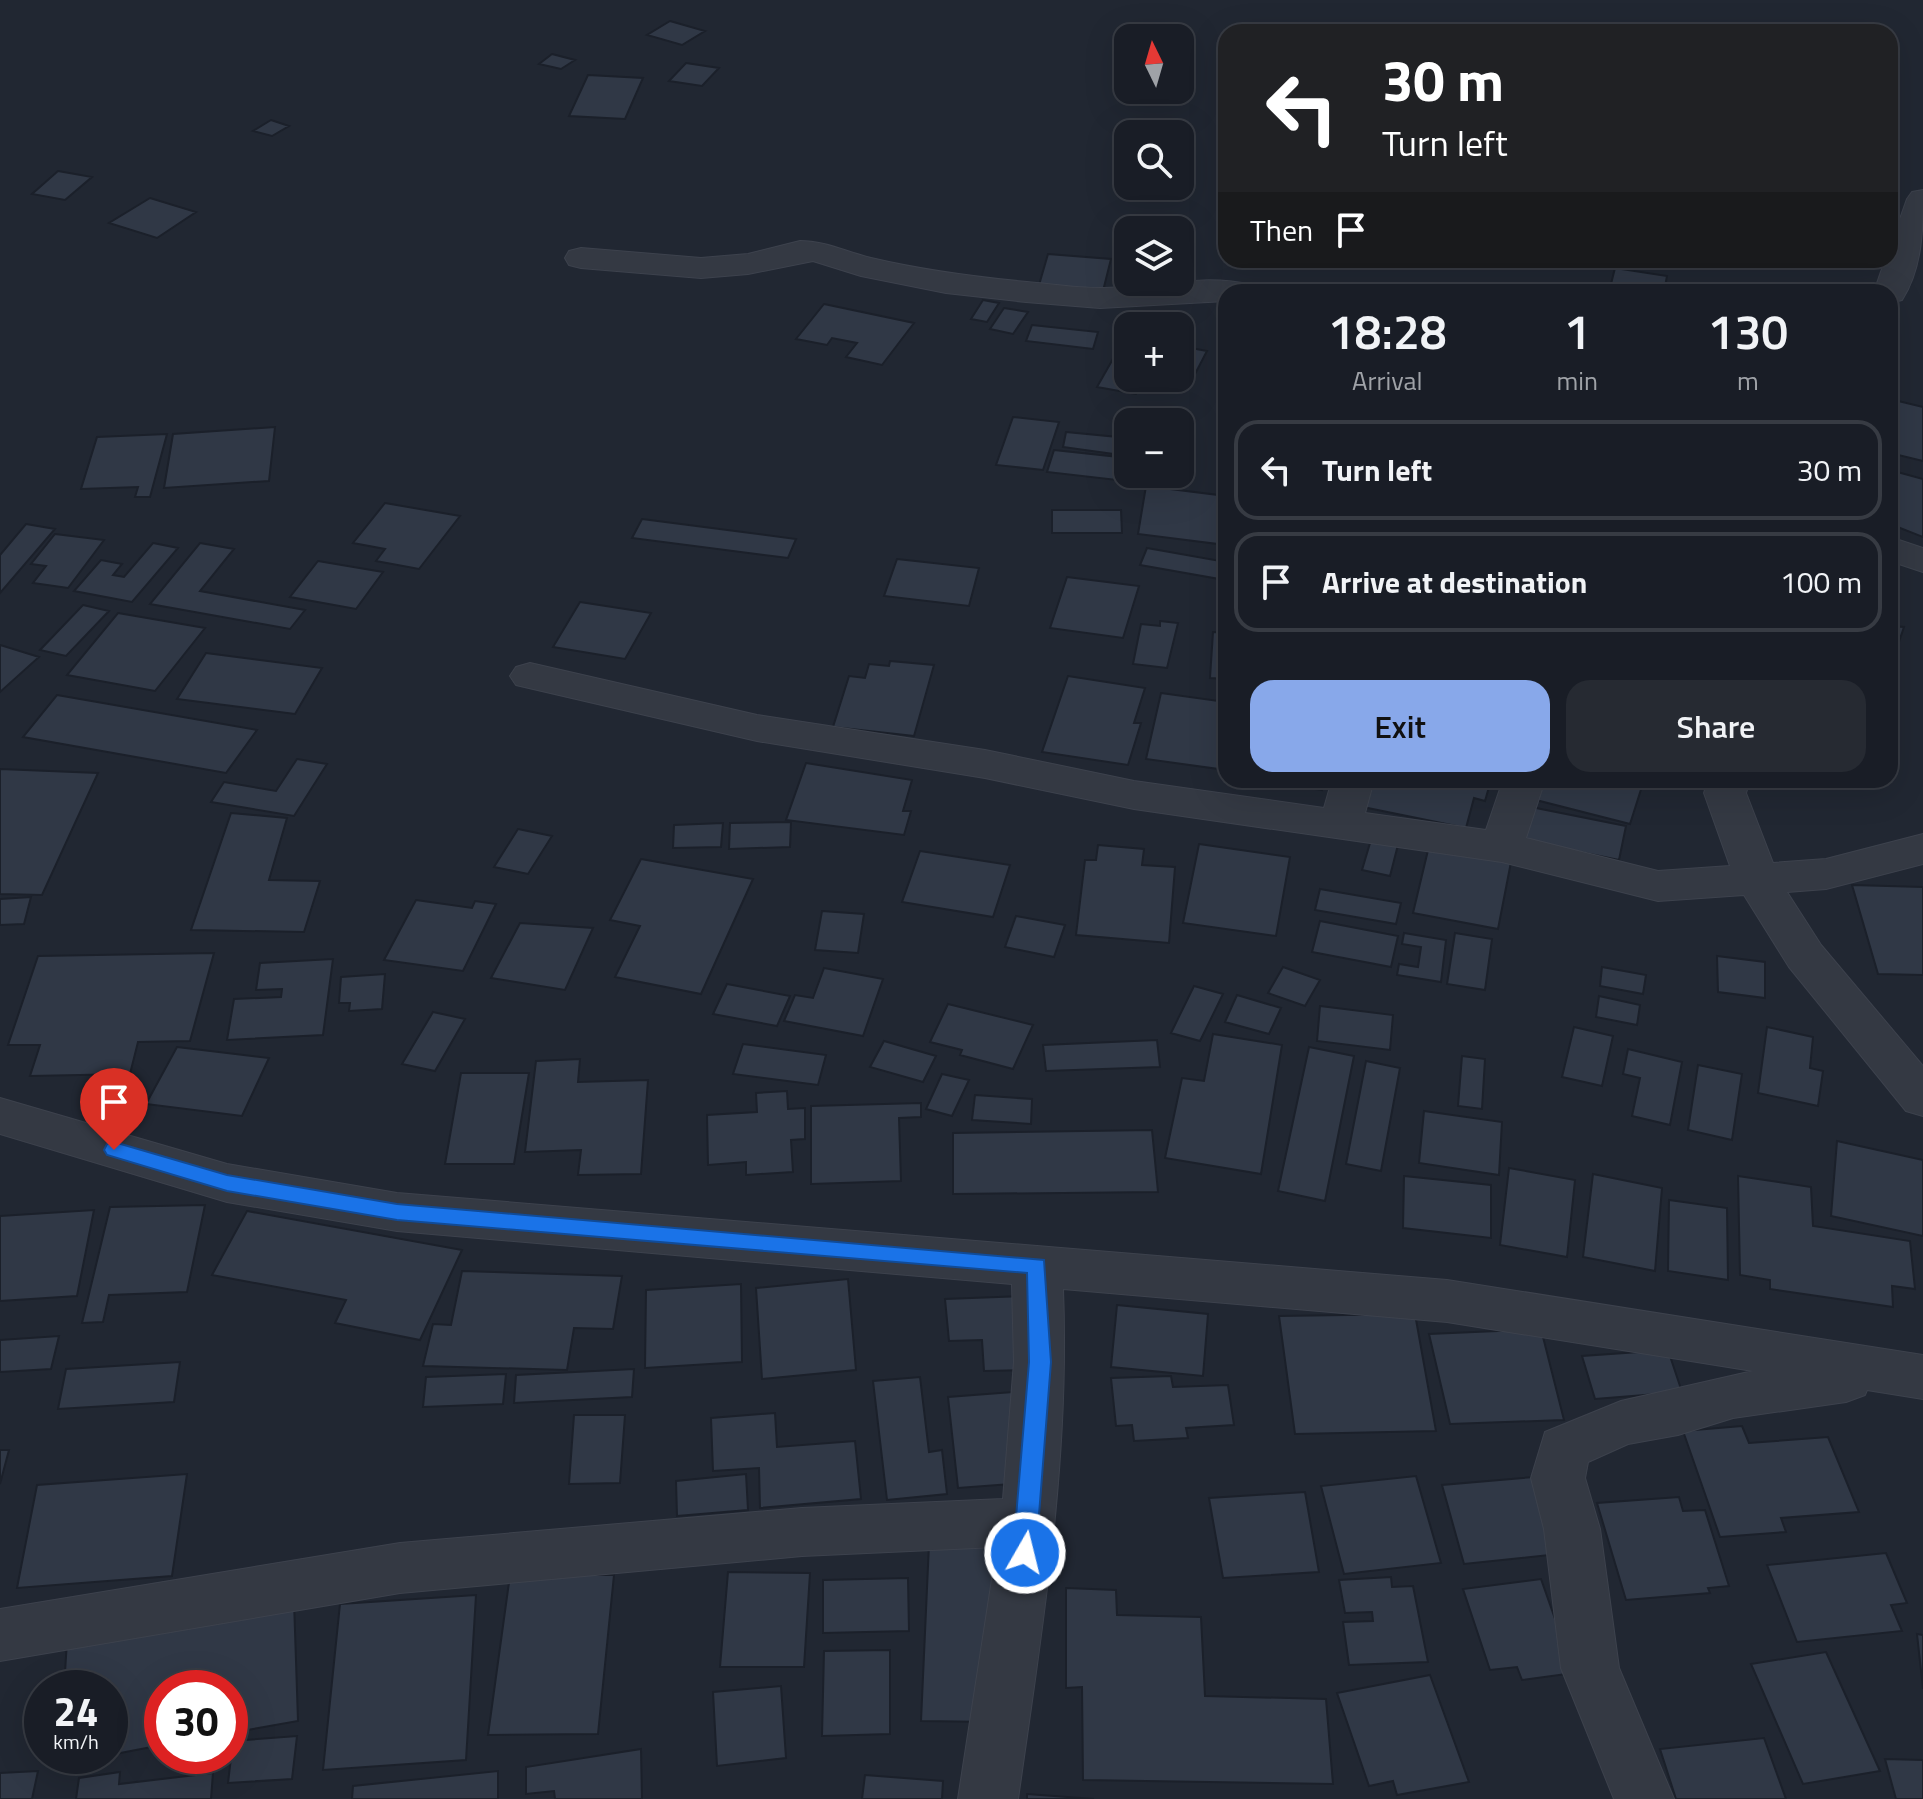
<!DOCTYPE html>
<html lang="en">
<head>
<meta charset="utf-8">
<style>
	body { margin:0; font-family:"Titillium Web",sans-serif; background:#262a32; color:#f1f3f6; height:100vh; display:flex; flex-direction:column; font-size:30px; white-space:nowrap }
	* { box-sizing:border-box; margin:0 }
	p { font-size:26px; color:#9fa2a7 }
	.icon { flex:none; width:44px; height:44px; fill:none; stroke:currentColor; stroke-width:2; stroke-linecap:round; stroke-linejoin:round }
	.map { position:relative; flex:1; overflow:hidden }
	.sheet { position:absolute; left:1218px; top:284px; width:680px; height:504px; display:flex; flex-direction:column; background:#191d26; border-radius:24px; box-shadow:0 8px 32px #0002,0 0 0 2px #373b43 }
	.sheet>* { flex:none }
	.hud { position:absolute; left:1218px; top:24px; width:680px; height:244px; border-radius:24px; box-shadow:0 8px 32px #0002,0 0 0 2px #373b43; background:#202124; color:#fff; overflow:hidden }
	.needle { width:52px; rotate:355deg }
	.controls { position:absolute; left:1114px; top:24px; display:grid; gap:16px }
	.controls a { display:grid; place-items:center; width:80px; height:80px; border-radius:16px; background:#191d26; box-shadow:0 8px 32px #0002,0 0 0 2px #373b43; font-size:40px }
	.speed { position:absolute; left:24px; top:1670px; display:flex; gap:16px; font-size:40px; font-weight:700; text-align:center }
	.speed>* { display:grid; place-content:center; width:104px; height:104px; border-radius:50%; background:#191d26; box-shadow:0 8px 32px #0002,0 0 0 2px #373b43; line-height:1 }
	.speed small { font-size:20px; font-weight:400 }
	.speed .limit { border:12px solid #d22; background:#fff; color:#111 }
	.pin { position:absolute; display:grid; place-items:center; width:68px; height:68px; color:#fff; margin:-82px -34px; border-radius:50% 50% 50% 0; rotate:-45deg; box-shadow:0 0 8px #0007 }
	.pin .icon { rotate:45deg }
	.me { position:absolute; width:88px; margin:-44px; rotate:8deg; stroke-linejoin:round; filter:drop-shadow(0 0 6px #0008) }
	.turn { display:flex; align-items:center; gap:28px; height:168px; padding:0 32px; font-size:36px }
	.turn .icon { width:104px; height:104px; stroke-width:2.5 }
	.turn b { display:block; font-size:56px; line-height:68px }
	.then { display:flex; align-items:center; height:76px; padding:0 32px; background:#0003; gap:16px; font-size:30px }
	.eta { display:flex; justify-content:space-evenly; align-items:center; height:136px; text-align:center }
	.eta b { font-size:48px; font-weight:600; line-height:56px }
	.action { display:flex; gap:16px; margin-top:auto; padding:16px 32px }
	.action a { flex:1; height:92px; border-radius:24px; background:#88a8ea; color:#111; font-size:32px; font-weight:600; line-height:92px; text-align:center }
	.action a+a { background:#262a32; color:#f1f3f6 }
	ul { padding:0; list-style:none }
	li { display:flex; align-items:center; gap:24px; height:100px; margin:0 16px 12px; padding:0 16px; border:4px solid #373b43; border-radius:24px }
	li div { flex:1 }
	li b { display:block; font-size:30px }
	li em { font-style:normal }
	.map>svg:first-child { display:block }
	.building { fill:#303846; stroke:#1b202a; stroke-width:2 }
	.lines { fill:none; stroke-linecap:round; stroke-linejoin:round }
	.street-casing { stroke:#3d424d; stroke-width:2 }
	.street { fill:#343943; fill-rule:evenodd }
	.route { fill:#1a73e8; stroke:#114b97; stroke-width:2 }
</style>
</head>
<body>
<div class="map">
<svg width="1923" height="1799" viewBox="0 0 1923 1799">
	<rect width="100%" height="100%" fill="#212732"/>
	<!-- building -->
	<path class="building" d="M670,21l35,10 -23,14 -35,-10z
		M552,54l23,6 -14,9 -22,-5z
		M686,63l33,5 -17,18 -33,-5z
		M588,75l55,3 -18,41 -56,-3z
		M271,120l18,6 -17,10 -19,-5z
		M58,171l34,6 -27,23 -33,-6z
		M150,198l46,14 -39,26 -48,-15z
		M1048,254l63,5 -8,32 -64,-6z
		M1615,268l52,8 -3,16h-55z
		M983,300l16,3 -12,19 -16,-3z
		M824,304l90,19 -32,42 -36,-8 11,-14 -25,-5 -5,7 -31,-6z
		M1004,308l24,4 -15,22 -23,-5z
		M1032,325l66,7 -5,17 -67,-8z
		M1126,336l2,42h17l-9,16 -39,-7z
		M1180,346l27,5 -13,25 -14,-2z
		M1890,399l33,8v54l-33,-8z
		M1013,417l46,5 -16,48 -47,-5z
		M275,427l-6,54 -105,7 9,-54z
		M1066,432l62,6v18l-65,-9z
		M167,434l-17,63h-15l3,-10 -57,2 16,-52z
		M1054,450l74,8v16h17l-2,9 -96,-11z
		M1890,470l33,9v58l-33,-13z
		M1146,486l80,10v49l-88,-11z
		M385,503l75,13 -41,53 -43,-8 9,-12 -32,-6z
		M1052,510h69l1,23h-70z
		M642,519l154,20 -8,19 -156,-20z
		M26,524l29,5 -55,64v-38z
		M55,534l49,6 -36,48 -35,-5 13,-17 -15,-2z
		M153,543l25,5 -46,54 -58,-11 27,-31 21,4 -9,11 11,2z
		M200,543l34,6 -34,42 105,19 -15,19 -140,-25z
		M1147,548l79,14 -1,18 -85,-15z
		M897,559l82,9 -10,38 -85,-10z
		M318,561l65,11 -27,37 -66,-12z
		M1067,577l72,9 -16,52 -73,-10z
		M580,602l71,11 -26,46 -72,-12z
		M83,605l26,6 -43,45 -26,-6z
		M118,613l87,15 -50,63 -88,-16z
		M1160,621l18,2 -11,45 -34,-4 8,-40 19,2z
		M1890,626l14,1 -14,41z
		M1213,632l13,1v46l-16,-1z
		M0,645l39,12 -39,35z
		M206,653l116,15 -27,46 -118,-15z
		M890,661l44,4 -20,71 -81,-9 16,-51 16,2 4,-14 20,2z
		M1068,676l77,12 -11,35h7l-13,42 -86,-13z
		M1161,693l65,9v68l-80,-11z
		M57,695l200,35 -31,43 -203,-36z
		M297,759l30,5 -33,52 -83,-14 13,-20 52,9z
		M806,763l106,17 -9,31h8l-7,24 -118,-15z
		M0,769l98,4 -56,122 -42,-1z
		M1262,780h62l-2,10z
		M1361,780h130l-6,21 -11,-3 -8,30 -113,-23z
		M1544,780h100l-14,44 -94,-24z
		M1531,807l95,19 -7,34 -97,-20z
		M231,813l56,5 -18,62 51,1 -16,51 -113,-2z
		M791,822l-1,25 -61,2 1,-26z
		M723,823l-2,24 -48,1 1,-23z
		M518,829l34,7 -24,38 -34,-7z
		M1373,833l27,4 -10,39 -28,-6z
		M1199,844l91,13 -14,79 -93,-13z
		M1098,845l46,4 -2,16 33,2 -6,76 -93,-8 9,-75h11z
		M1429,846l82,16 -13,67 -85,-16z
		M920,851l90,14 -17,52 -91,-15z
		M641,859l112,20 -52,115 -86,-17 25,-51 -30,-6z
		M1852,885l71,2v88l-45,-1z
		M1320,889l81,14 -5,21 -81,-14z
		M31,897l-7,27 -24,1v-26z
		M416,900l56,8 3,-7 21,3 -33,67 -79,-11z
		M822,911l42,3 -6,39 -43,-3z
		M1016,916l49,9 -11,32 -49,-10z
		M1320,921l78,15 -7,31 -79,-15z
		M520,923l73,5 -28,62 -74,-12z
		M1404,933l42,7 -5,42 -44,-7 2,-11 19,3 3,-20 -19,-3z
		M1455,933l37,6 -7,51 -38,-6z
		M214,953l-24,88 -52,1 -8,32 -100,2 10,-31h-32l30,-89z
		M1717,956l48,6v36l-47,-6z
		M333,959l-10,76 -96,5 7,-41 47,-2 1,-8 -26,1 4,-27z
		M1283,967l37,13 -15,26 -37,-13z
		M1602,967l44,8 -3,19 -43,-8z
		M824,968l59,11 -20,57 -79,-15 11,-26 18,3z
		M385,974l-3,35 -33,2 1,-8h-11l2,-26z
		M727,984l63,12 -13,30 -64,-12z
		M1194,986l29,8 -23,47 -29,-8z
		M1237,995l44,13 -12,26 -44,-12z
		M1599,996l41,9 -3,20 -41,-8z
		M948,1004l85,21 -20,44 -53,-14 2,-5 -32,-8z
		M1320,1006l73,9 -3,35 -73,-9z
		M433,1012l32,7 -30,52 -33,-7z
		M1574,1027l39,9 -11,50 -40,-9z
		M1767,1027l46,10 -3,31 13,3 -5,35 -60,-13z
		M1213,1034l69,11 -21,129 -96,-16 17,-80 22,3z
		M1157,1040l3,27 -114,4 -3,-26z
		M884,1041l52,15 -13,26 -53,-15z
		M743,1044l83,11 -8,30 -85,-11z
		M177,1047l92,11 -27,58 -96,-12z
		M1309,1047l45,9 -29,145 -47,-10z
		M1628,1049l54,13 -12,63 -38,-9 8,-38 -17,-4z
		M1462,1056l23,3 -3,50 -24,-3z
		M580,1059l-2,23 70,-2 -7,94 -63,1 3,-25 -56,2 11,-91z
		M1366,1061l34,7 -19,103 -35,-7z
		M1698,1065l44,9 -10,66 -44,-10z
		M461,1073h68l-15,91h-69z
		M942,1074l27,6 -17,36 -26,-7z
		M787,1091l1,18 17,-1v31l-14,1 2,32 -47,3v-13l-38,3 -1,-50 50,-3 -1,-19z
		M975,1095l57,4 -1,25 -59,-4z
		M921,1103v14l-22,1 2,63 -90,3v-78z
		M1424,1111l78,11 -3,53 -80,-12z
		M1152,1130l6,62 -205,2v-61z
		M1837,1141l86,19v76l-92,-20z
		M1509,1168l66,12 -8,77 -67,-12z
		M1593,1174l69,14 -7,83 -72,-14z
		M1404,1176l87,9v53l-88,-10z
		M1738,1176l73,11 2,39 97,15 5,48 -23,-3 1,21 -123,-18v-9l-30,-5z
		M1669,1200l58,8 1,72 -60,-9z
		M205,1205l-18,87 -78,3 -6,27 -21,1 28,-116z
		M94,1210l-17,86 -77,5v-85z
		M247,1211l215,39 -42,90 -85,-17 11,-23 -134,-25z
		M462,1271l160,5 -9,53 -39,-1 -7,42 -144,-4 10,-42 18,1z
		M848,1279l8,91 -94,9 -6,-91z
		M741,1284l1,78 -97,6 1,-78z
		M1024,1296l6,74 -46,1 -2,-31 -33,1 -4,-42z
		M1117,1305l91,9 -5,62 -92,-9z
		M1415,1314l21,117 -141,3 -16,-118z
		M1541,1329l23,91 -114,4 -21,-90z
		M59,1336l-8,33 -51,3v-32z
		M1668,1350l14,42 -87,7 -13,-43z
		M180,1362l-6,40 -116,7 8,-40z
		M634,1369l-2,28 -118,6 2,-28z
		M506,1374l-3,30 -80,3 3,-30z
		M1171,1376l2,11 55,-2 6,40 -48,3 2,10 -54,3 -2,-16 -16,1 -5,-48z
		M920,1377l9,75 13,-2 5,44 -60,6 -14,-119z
		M1013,1392l12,91 -67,5 -10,-91z
		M775,1413l2,34 78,-6 6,58 -101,9 -1,-40 -46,3 -2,-53z
		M574,1415h51l-5,68 -51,1z
		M1742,1426l7,17 79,-6 31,75 -78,6 5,14 -66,5 -37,-106z
		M0,1450h9l-9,34z
		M187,1474l-15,102 -155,12 20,-103z
		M746,1474l2,36 -71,6 -1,-35z
		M1416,1476l25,87 -97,11 -23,-88z
		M1534,1477l25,77 -95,10 -22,-79z
		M1305,1492l14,80 -96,6 -14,-80z
		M1679,1497l4,14 22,-1 24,76 -21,2 2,5 -84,7 -29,-97z
		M929,1544l66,1 -2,177 -72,-1z
		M1886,1553l21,50 -16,2 11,26 -105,11 -30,-77z
		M728,1572l82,1 -6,94h-84z
		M510,1575h104l-16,159 -110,1z
		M1391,1577l1,10 21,-1 15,76 -79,3 -6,-43 30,-1 -1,-9 -27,1 -6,-33z
		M908,1578l1,53 -86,2v-53z
		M1541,1579l33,94 -52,7 -5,-13 -27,3 -27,-81z
		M1066,1588l50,2 1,25 84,2 4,79 121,3 7,85 -250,-4 -1,-93 -16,1z
		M476,1595l-10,165 -143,10 17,-166z
		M294,1601l4,120 -68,12v-45h-68v57l-52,10v-67h-46l3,-47z
		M1917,1634l6,1v54z
		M890,1650v84l-68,2 2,-85z
		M1826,1652l54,119 -77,13 -52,-120z
		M1430,1675l39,107 -72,13 -4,-14 -24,5 -32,-93z
		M781,1686l5,72 -69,8 -4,-74z
		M297,1736l-5,43 -64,4 5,-42z
		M1764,1738l22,61h-110l-16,-50z
		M641,1749l1,50h-87l-1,-8 -28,3v-27z
		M61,1756h41l-42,7z
		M1885,1759l38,1v39h-27z
		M38,1771l-6,28h-32v-26z
		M498,1771v28h-146l1,-13z
		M120,1772l-1,12 94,-11 -2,26h-135l3,-21z
		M865,1775l78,6 -1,18h-80z
		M1027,1794l67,5h-67z"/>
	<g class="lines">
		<defs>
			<path id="street" d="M1923,190c0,37 0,77 -21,110l-12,3v-11h-16l11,-32h5v-13l17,-48 5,-7z
				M800,241c25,0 46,11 71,17 51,12 104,19 156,24 24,2 49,6 73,6 51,0 102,-15 152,-3l5,7h-31v9l-126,7 -74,-6 -80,-9 -85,-17 -48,-15 -65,13 -47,4 -120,-10 -12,-3 -4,-7 4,-7 12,-3 120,10 47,-4z
				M1890,537l33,11v24l-33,-11z
				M530,663l227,52 228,35 149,31 190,27 8,-28h42l-9,33 121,17 17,-50h42l-19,58 132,33 72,-5 -26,-73 4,-13h42l-4,13 27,70 53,-4 97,-25v30l-97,25 -39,3 34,53 102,121v50l-17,-5 -117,-144 -45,-72 -86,6 -156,-39 -368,-53 -149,-31 -228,-37 -241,-56 -6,-9 6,-9z
				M0,1098l227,66 170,29 1050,87 476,75v44l-56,-9 -2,5 -19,7 -113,16 -55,17 -50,9 -40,18 -3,16 15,51 19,139 55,131h-60l-53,-131 -17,-139 -13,-51 14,-46 76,-31 132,-30 -306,-49 -384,-33c7,172 -21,340 -45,510h-60l39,-252 -195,9 -402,37 -400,68v-52l400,-66 402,-35 201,-9 11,-137 -2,-78 -615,-53 -170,-29 -227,-68z"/>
		</defs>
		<!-- street casing -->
		<use href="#street" class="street-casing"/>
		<!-- street -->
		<use href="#street" class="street"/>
	</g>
	<!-- route -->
	<path class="route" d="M114,1142l113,33 170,29 647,56 7,102 -15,191 -3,7 -8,3 -8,-3 -4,-7 16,-191 -2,-89 -630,-53 -170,-29 -120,-36 -3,-5 3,-6z"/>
</svg>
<div class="controls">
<a><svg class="needle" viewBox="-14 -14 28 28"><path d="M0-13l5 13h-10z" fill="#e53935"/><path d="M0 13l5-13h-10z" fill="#9fa2a7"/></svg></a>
<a><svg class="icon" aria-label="search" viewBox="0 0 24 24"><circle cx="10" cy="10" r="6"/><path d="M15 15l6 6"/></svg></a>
<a><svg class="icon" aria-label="layers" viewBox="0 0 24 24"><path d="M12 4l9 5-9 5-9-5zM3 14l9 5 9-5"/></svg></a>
<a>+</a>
<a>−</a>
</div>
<div class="speed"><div>24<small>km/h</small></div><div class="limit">30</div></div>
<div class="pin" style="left:114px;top:1150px;background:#d93025"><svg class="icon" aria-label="arrive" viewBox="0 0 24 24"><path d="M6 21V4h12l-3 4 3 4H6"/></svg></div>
<svg class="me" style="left:1025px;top:1553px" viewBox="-20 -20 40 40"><circle r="17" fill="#1a73e8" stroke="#fff" stroke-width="3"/><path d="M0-11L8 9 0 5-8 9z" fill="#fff"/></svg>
<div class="hud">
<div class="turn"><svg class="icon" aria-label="left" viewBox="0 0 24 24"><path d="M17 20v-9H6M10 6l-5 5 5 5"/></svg><div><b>30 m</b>Turn left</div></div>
<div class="then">Then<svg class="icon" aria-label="arrive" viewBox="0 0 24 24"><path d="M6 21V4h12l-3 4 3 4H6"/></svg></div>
</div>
<section class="sheet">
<div class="eta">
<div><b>18:28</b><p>Arrival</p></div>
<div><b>1</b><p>min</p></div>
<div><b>130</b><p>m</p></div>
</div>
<ul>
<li><svg class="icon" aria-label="left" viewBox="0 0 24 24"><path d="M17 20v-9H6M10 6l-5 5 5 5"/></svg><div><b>Turn left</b></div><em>30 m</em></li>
<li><svg class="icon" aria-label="arrive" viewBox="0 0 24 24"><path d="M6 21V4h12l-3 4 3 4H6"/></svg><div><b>Arrive at destination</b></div><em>100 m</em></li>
</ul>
<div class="action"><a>Exit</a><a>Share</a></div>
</section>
</div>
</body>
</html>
